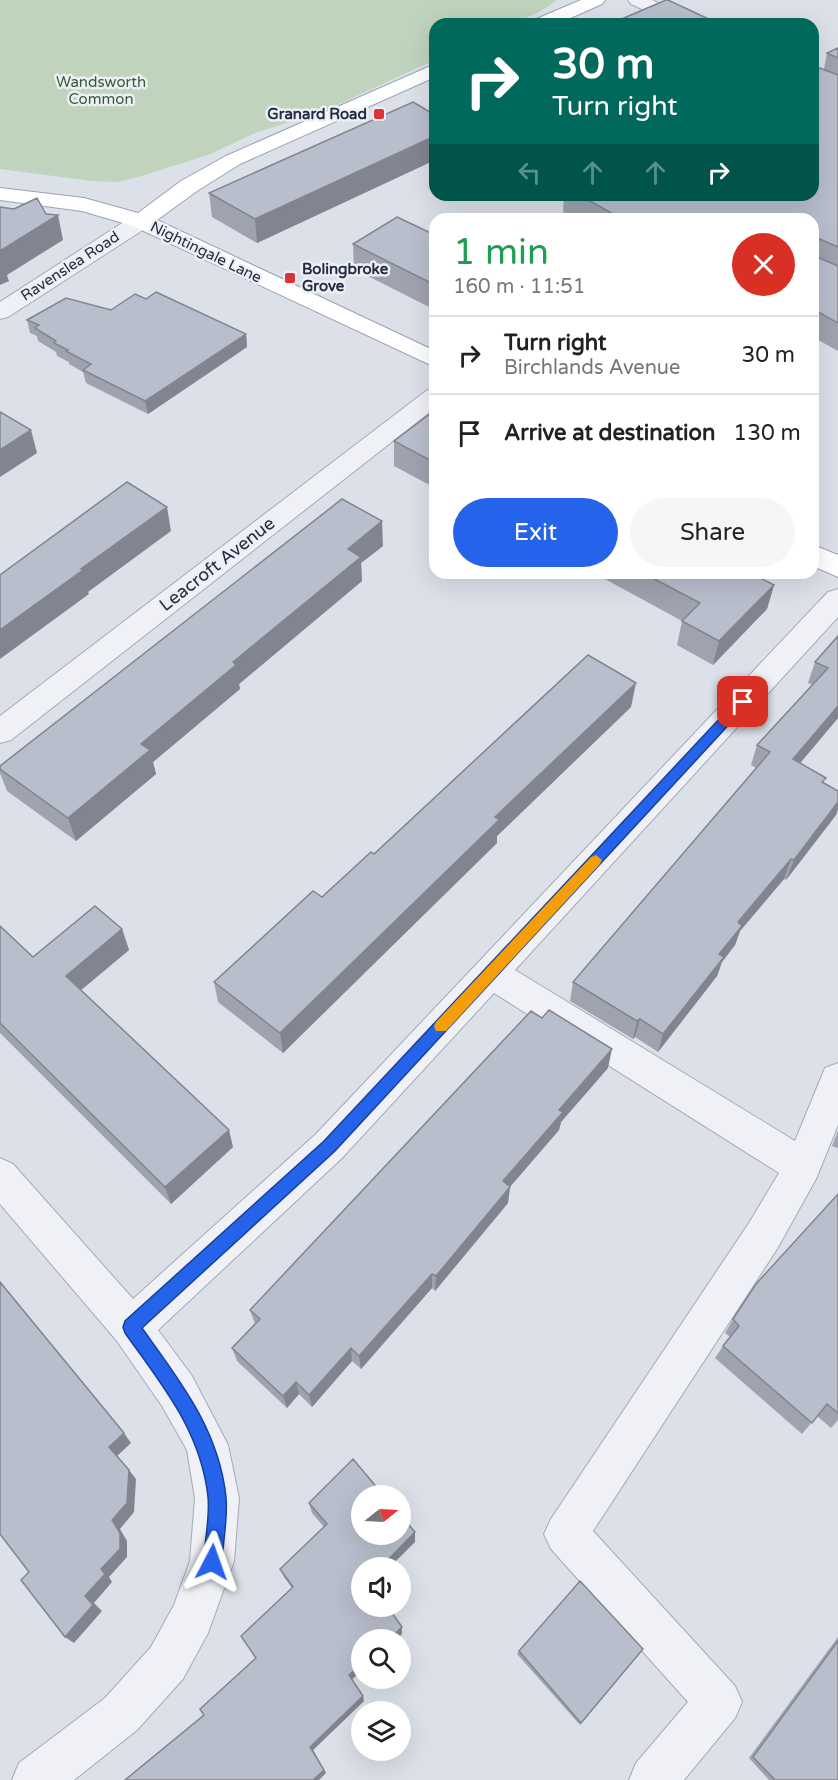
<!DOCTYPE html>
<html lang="en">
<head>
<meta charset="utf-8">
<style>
	body { margin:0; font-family:"Varela Round",sans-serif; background:#f6f6f6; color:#222; height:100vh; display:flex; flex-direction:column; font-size:22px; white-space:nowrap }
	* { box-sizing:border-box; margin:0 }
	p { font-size:20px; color:#767676 }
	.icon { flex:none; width:33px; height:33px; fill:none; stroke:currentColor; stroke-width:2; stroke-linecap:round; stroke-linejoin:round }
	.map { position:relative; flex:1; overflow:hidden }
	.details { position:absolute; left:429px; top:213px; width:390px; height:366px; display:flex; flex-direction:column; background:#fff; border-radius:18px; box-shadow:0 6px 24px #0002 }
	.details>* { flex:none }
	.banner { position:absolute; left:429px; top:18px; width:390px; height:183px; border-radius:18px; box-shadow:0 6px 24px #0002; background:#00695c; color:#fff; overflow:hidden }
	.needle { width:39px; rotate:72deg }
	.buttons { position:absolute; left:351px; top:1485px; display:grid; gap:12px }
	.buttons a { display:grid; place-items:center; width:60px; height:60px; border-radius:50%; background:#fff; box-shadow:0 6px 24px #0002; font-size:30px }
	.pin { position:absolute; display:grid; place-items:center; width:51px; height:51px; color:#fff; margin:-26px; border-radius:12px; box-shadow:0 3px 9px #0006 }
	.me { position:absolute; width:66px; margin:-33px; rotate:4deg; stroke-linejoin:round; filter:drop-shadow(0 0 4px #0008) }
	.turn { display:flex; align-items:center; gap:21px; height:126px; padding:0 24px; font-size:27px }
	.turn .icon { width:78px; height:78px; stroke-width:2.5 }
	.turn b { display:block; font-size:42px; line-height:51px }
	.lanes { display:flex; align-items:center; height:57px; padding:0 24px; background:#0003; justify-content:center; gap:30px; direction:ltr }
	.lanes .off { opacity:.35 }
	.round { display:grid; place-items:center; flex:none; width:63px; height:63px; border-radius:32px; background:#f6f6f6 }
	.head { display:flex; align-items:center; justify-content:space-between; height:102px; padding:0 24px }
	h1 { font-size:36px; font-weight:600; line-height:45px; color:#1e9e55 }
	.primary-button { display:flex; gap:12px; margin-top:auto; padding:12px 24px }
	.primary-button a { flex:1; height:69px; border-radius:36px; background:#2563eb; color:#fff; font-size:24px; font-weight:600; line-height:69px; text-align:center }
	.primary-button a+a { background:#f6f6f6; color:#222 }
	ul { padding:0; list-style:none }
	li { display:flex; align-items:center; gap:18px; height:78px; padding:0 24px; border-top:2px solid #e0e0e0 }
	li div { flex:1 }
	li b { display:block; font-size:22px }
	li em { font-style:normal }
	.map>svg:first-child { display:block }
	.green { fill:#c0d3bd }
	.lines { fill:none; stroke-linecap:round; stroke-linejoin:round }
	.minor-casing { stroke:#a5aab6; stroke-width:2 }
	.major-casing { stroke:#9ba2b5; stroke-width:2 }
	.minor { fill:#f0f1f6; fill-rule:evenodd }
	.major { fill:#fff; fill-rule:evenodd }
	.wall { fill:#9fa3af }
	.shaded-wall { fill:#82858f }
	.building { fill:#b9becc; stroke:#82858f; stroke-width:1.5 }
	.route { fill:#2563eb; stroke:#184099; stroke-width:1.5 }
	.slow { fill:#f59e0b }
	.poi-dot { fill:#dc3338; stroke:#eceff6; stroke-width:2 }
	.labels { text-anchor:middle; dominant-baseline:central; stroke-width:5; stroke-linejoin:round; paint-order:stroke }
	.far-park-label { font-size:15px; fill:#335d30; stroke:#eceff6 }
	.far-poi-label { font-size:15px; font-weight:bold; fill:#242b40; stroke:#eceff6; text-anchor:end }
	.far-street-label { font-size:15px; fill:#242b40; stroke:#eceff6 }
	.street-label { font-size:18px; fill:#242b40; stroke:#eceff6 }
</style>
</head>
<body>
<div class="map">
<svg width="838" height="1780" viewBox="0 0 838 1780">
	<rect width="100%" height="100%" fill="#dce0e8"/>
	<!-- green -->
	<path class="green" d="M0,0h557c-41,32 -74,24 -122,24v36l-111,51 -69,22 -47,22 -70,22 -21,5 -25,-1 -92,-12z"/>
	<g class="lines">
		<defs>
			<path id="minor" d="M628,0h24l44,20 2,4h-24l-43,-20z
				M141,214l8,2 3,5 -3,5 -141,91 -8,2v-17l133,-86z
				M435,388v20l-424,332 -11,3v-27l426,-325z
				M838,589v28l-323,353 280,171 30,-73 13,-5v62l-22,54 -39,70 -184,282 142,155 7,16 -7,16 -51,62h-55l7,-17 52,-61 -137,-153 -7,-15 7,-15 198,-296 30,-50 -285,-180 -152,165 -184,172 34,46 36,69 11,53 -5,63 -26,72 -25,46 -46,51 -63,50h-62l7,-17 86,-65 46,-51 23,-42 16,-44 5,-63 -8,-48 -25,-44 -45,-65 -117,-137v-46l13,6 120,135 183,-165 512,-542z"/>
			<path id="major" d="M581,0h24l-3,4 -45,20h-25l2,-4z
				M435,64v13l-195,87 -43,27 -40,29 278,131v16l-302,-141 -51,-15 -82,-11v-12l84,10 54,15 43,-32 45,-25z
				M813,545l25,10v22l-25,-11z"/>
		</defs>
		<!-- minor casing -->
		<use href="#minor" class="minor-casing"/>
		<!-- major casing -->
		<use href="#major" class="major-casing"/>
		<!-- minor -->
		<use href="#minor" class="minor"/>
		<!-- major -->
		<use href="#major" class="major"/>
	</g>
	<!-- wall -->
	<path class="wall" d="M838,47v304l-25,-14v-118h-238l-12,-7 1,-17h249l4,-128 7,2 3,-16z
		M435,115v45l-178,83 -45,-26 -3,-24z
		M435,235v75l-81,-41 -1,-25z
		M146,299l100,35 1,13 -99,67 -62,-31 -3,-11 -14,-8v-2l-12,-6 -1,-4 -18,-11 -1,-5 -7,-3 -3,-13 84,-10z
		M435,410v78l-41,-22v-25z
		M383,546l-22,17 1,18 -123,103 1,5 -87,73 3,12 -80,67 -69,-50 -7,-18v-7z
		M594,573h156l24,12 -7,24 -54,56 -36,-20 5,-24z
		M838,636v82l-38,45 24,20 14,8v18l-2,6 -50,65 -2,-1 -44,52 -5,14 -13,17 -5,14 -59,76 -23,-15 -2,2 -63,-38 3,-19 183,-214 -5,-3 6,-20 55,-60 -4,-2 7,-21z
		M631,707l-134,129v7l-214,210 -65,-51 -4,-20 108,-85 52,-43z
		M0,926l33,31 89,-28 7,21 -48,40 152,157 -62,57 -171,-171z
		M608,1068l-47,54 -2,8 -49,57 -2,16 -73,88 -3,-3 -71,81 -9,-8 -40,46 -13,-13 -12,14 -50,-47 -5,-13 23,-24 -5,-14z
		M838,1131v17l-6,-2z
		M838,1194v226l-7,8 -14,-12 -15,18 -87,-76 8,-12 7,-9 -5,-4 8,-14z
		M309,1503l106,29v10l-53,26v38l40,21v7l-40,6v31l-10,8 12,22 -51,49 13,23 -122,-58 52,-57 36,-70 -8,-11 -4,-8 44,-42 -12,-14z
		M838,1637v143h-69l-20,-22z
		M519,1651l62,72 -1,2 -63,-71z"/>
	<!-- shaded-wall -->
	<path class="shaded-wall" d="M435,136v24l-178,83 -2,-24z
		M58,215l5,25 -56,35 2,6 -9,4v-34z
		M820,239l-6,25 3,-23z
		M246,334l1,13 -99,67 -3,-13z
		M31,430l6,23 -37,24v-27z
		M167,507l4,24 -83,61 1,2 -89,65v-29l81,-61z
		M382,521l1,25 -22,17 1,18 -123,103 1,5 -87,73 3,12 -80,67 -8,-23 73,-74 92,-82 115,-113z
		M774,585l-7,24 -54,56 6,-24z
		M636,683l-5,24 -134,129v7l-214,210 -3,-20 215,-216z
		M838,706v12l-52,62 7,-21z
		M838,802v7l-2,6 -50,65 8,-20z
		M791,859l-7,20 -44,52 -5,14 -13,17 -5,14 -59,76 5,-18 56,-80 19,-32z
		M122,929l7,21 -55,46 -8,-20z
		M640,1019l-5,18 -2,2 4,-18z
		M612,1049l-4,19 -47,54 -2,8 -58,67 2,-16 56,-71z
		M229,1130l4,17 -62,57 -6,-17z
		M510,1187l-2,16 -73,88 1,-15z
		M432,1274v14l-71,81 -2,-13z
		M351,1348l1,13 -40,46 -3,-12z
		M296,1382l3,12 -12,14 -4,-12z
		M124,1433l7,10 -15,14 -7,-10z
		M129,1470l7,9 -2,33 -14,17 7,12v16l-18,20 3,5 -18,21 8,8 -28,32 -9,-6 20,-41 16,-27 11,-49z
		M415,1532v10l-26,26h-9z
		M402,1627v7l-6,6h-8z
		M362,1664v7l-11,9 -2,-5z
		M363,1696l1,5 -51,49 13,23 -7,7h-6l-3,-33z"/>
	<!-- building -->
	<path class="building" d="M666,0h2l47,22 -5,2h-100z
		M838,48v10l-11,-5z
		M816,59l1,8 21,8v172l-18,-8 -3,2v16l21,9v57l-25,-14v-90h-191l-43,-24h118l3,1 28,-1h85v-134z
		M413,102l22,13v21l-180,83 -46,-26z
		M37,198l9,16 12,1 -58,36v-44l14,2z
		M397,217l38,18v50l-82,-41z
		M156,292l90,42 -101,67 -62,-31 8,-6 -25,-13 2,-1 -14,-7 2,-2 -21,-13 4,-3 -12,-5 39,-22 45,12 24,-16 11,5z
		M435,410v53l-41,-22z
		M0,412l31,18 -31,20z
		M127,482l40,25 -86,62 2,1 -83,60v-55z
		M342,499l40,22 -34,28 13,8 -128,105 3,3 -95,79 9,6 -82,68 -68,-49v-3z
		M643,573h107l24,12 -55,56 -37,-20 18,-18z
		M838,636v70l-45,53 33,19 -4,4 16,9v11l-44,58 -3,-1 -53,63 4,4 -23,28 5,3 -61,77 -23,-15 -3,2 -64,-39 197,-230 -13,-7 71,-77 -13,-6z
		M588,655l48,28 -141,134 4,3 -219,213 -66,-51 99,-91 9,6 49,-45 3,2z
		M95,906l27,23 -56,47 163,154 -64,57 -165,-164v-97l33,31z
		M549,1010l63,39 -53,61 4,2 -60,69 7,6 -74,89 -4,-2 -73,82 -8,-8 -42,47 -13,-13 -13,14 -51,-48 28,-29 -10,-9 281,-299 11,7z
		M838,1194v219l-11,-9 -15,19 -89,-77 16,-20 -6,-7 23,-35z
		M0,1282l124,151 -15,14 20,23 -2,33 -15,17 8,13v16l-19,20 4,5 -20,22 8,9 -28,32 -44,-57 8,-8 -29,-38z
		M353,1459l31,37h-22v38h38v-19l15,17 -35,36h-18v38h25l15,21 -14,13h-26v24l-13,11 14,21 -53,51 14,23 -11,10h-188l79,-65 -4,-6 56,-51 -15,-22 52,-49 -13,-18 47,-45 -18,-21z
		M580,1581l63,68 -62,74 -62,-72z
		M838,1641v139h-63l-22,-23z"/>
	<!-- route -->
	<path class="route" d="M743,697l6,5 -2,3 -412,446 -193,177c38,53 77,102 84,169 2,20 -3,44 -4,65l-3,6 -7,3 -6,-3 -3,-6c2,-21 7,-45 5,-65 -7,-66 -46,-112 -83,-164l-2,-6 2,-6 199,-180 414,-442z"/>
	<!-- slow -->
	<path class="slow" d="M596,855l6,5 -2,4 -154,167h-10l-2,-5 2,-4 155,-165z"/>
	<!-- markers -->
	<g class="poi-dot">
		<rect x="373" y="108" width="12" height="12" rx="3"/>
		<rect x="284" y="272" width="12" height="12" rx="3"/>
	</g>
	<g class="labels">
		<!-- far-park labels -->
		<g class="far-park-label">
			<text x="101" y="82">Wandsworth<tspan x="101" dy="17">Common</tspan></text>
		</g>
		<!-- far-poi labels -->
		<g class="far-poi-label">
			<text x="367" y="114">Granard Road</text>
			<text x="302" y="269" text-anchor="start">Bolingbroke<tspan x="302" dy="17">Grove</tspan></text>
		</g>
		<!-- far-street labels -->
		<g class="far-street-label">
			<text transform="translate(206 252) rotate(26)">Nightingale Lane</text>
			<text transform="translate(70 266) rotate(-33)">Ravenslea Road</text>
		</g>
		<!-- street labels -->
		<g class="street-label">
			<text transform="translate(217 564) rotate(-38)">Leacroft Avenue</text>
		</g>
	</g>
</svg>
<div class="buttons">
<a><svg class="needle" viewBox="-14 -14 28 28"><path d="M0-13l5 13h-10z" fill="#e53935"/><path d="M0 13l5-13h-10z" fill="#767676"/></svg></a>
<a><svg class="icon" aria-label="sound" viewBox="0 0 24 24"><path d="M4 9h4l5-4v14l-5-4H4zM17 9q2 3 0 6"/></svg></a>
<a><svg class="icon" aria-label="search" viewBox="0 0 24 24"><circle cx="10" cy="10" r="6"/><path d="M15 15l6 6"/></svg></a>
<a><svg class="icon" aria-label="layers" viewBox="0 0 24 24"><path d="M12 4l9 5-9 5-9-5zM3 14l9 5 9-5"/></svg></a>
</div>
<div class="pin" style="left:743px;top:702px;background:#d93025"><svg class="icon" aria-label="arrive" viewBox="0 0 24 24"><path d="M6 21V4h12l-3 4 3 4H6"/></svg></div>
<svg class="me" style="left:212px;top:1562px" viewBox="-20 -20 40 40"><path d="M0-17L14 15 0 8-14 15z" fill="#2563eb" stroke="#fff" stroke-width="4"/></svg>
<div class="banner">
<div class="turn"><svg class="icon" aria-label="right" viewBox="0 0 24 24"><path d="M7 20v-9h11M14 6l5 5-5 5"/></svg><div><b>30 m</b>Turn right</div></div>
<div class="lanes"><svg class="icon off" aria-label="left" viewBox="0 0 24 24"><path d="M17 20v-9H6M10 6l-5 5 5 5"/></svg><svg class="icon off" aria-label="ahead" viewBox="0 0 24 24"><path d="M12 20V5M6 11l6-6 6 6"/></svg><svg class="icon off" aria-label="ahead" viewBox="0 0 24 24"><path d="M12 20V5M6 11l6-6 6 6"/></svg><svg class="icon" aria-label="right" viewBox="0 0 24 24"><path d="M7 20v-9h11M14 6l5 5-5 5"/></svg></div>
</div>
<section class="details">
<div class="head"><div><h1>1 min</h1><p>160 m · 11:51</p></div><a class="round" style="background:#d93025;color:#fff"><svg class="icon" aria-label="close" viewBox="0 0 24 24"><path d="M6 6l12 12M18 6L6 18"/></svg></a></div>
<ul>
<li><svg class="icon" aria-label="right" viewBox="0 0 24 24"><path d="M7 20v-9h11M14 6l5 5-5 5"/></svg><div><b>Turn right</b><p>Birchlands Avenue</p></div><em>30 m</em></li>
<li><svg class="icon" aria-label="arrive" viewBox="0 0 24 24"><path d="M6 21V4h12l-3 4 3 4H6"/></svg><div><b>Arrive at destination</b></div><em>130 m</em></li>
</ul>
<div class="primary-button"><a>Exit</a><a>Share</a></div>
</section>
</div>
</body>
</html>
